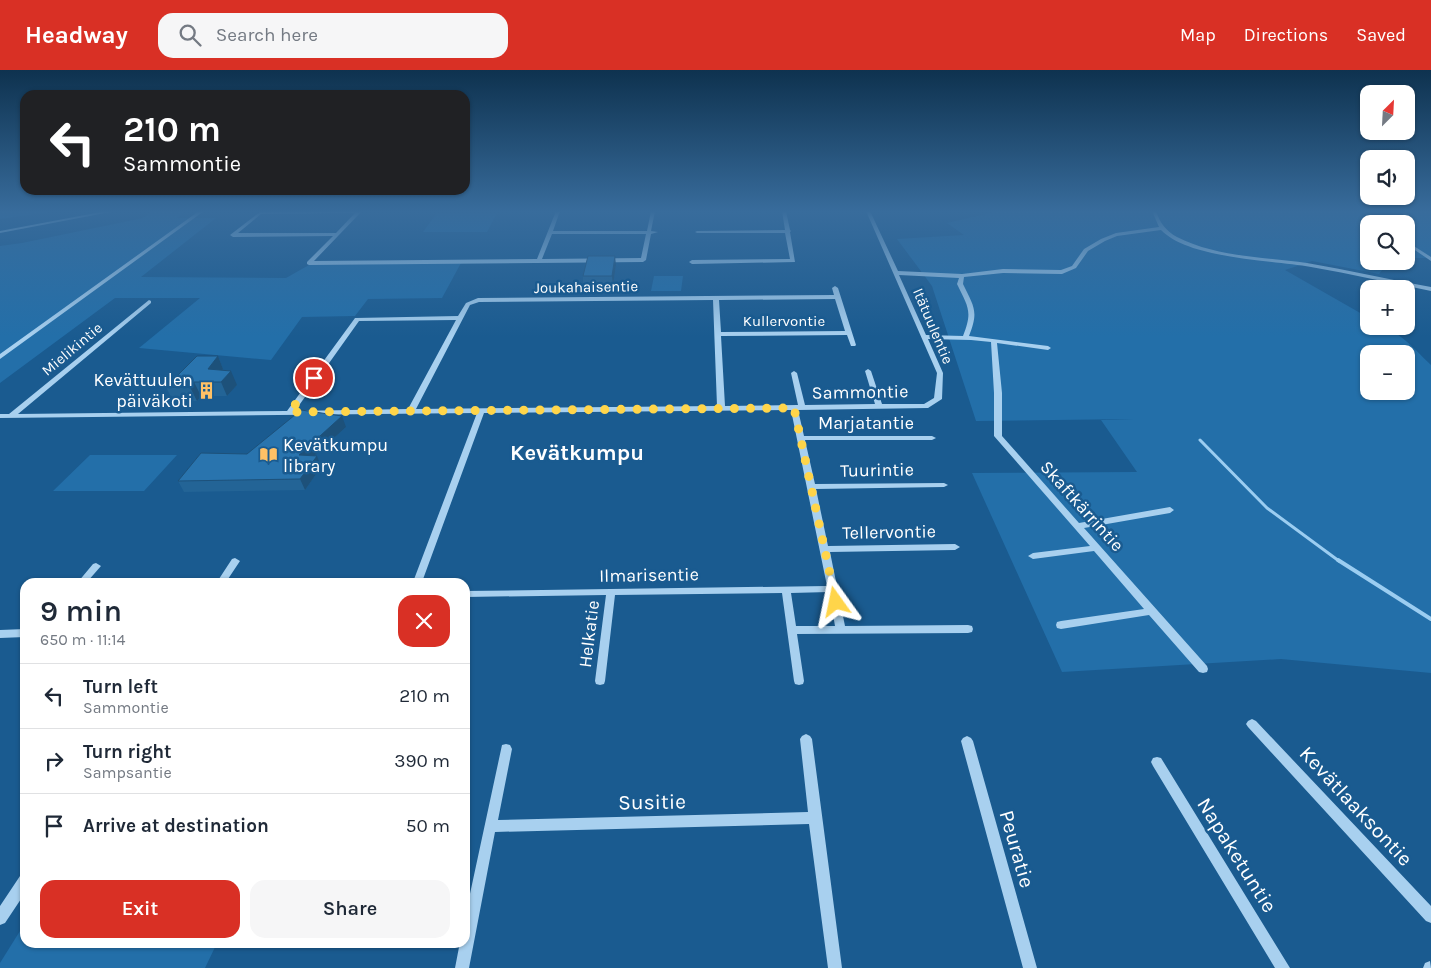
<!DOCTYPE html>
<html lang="en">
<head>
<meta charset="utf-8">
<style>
	body { margin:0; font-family:Karla,sans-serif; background:#f6f6f7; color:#1f2937; height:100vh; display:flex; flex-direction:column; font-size:19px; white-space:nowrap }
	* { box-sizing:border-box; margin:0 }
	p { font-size:16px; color:#747a83 }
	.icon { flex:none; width:28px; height:28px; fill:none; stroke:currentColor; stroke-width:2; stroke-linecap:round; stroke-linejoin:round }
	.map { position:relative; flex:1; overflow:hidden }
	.drawer { position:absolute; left:20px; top:508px; width:450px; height:370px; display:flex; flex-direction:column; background:#fff; border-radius:15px; box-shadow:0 1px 4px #0004 }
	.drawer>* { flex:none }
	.top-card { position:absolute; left:20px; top:20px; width:450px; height:105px; border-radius:15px; box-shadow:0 1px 4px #0004; background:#202124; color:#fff; overflow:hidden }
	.needle { width:32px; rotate:24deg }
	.tools { position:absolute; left:1360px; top:15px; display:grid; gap:10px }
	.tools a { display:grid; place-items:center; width:55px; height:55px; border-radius:10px; background:#fff; box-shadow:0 1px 4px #0004; font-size:25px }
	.pin { position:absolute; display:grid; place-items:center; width:42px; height:42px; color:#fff; margin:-21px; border:2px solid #fff; border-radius:50%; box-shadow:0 1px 5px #0007 }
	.me { position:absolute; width:55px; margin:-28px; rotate:348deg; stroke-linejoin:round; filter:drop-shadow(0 0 4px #0008) }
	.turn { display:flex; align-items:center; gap:18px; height:105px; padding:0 20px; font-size:22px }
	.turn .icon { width:65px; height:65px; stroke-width:2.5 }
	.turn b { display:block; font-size:35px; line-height:42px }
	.round { display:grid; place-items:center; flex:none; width:52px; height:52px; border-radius:15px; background:#f6f6f7 }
	.headline { display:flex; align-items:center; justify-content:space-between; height:85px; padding:0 20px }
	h1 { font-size:30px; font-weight:600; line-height:38px }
	.button { display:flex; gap:10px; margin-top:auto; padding:10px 20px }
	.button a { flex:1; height:58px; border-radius:15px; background:#d93025; color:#fff; font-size:20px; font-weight:600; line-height:58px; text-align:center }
	.button a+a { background:#f6f6f7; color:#1f2937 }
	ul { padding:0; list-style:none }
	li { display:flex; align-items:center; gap:15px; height:65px; padding:0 20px; border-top:1px solid #e0e1e3 }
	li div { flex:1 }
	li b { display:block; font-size:19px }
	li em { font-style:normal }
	header { display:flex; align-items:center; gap:30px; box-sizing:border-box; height:70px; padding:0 25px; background:#d93025; color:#fff }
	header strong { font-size:24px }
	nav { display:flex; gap:28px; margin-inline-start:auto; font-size:18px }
	.search { width:350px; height:45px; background:#f6f6f7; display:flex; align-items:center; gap:12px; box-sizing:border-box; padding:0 18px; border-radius:15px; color:#747a83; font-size:19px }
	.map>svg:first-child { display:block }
	.green { fill:#236fa9; fill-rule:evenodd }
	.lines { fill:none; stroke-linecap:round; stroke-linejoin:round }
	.stream-far1 { stroke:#9bcdf1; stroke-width:3 }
	.stream { stroke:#9bcdf1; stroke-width:4 }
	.minor { fill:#a8d0ef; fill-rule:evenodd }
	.wall { fill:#236496 }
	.shaded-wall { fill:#1d517a }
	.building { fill:#2974ae; stroke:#1d517a }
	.route { stroke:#ffd54a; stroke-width:9; stroke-dasharray:0 16.2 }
	.labels { text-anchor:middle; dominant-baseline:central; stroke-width:5; stroke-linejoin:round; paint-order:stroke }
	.far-street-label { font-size:15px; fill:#fff; stroke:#1a5b90 }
	.poi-label { font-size:18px; fill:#fff; stroke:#1a5b90; text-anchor:end }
	.street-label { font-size:18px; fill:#fff; stroke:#1a5b90 }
	.near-street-label { font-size:21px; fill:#fff; stroke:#1a5b90 }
	.district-label { font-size:22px; font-weight:bold; fill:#fff; stroke:#1a5b90 }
</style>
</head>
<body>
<header>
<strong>Headway</strong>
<div class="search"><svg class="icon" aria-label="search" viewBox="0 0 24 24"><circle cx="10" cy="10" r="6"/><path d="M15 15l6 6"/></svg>Search here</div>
<nav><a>Map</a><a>Directions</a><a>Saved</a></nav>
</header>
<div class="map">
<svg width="1431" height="898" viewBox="0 0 1431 898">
	<rect width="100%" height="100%" fill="#1a5b90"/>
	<!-- green -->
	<path class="green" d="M0,141h58l-58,8z
		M152,141h33l-8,7h39l-75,59 145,1 23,-13 152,-2 -19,35 -74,1 -13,17 -53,1 -31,43 -132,-12 61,-50h-85l-115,85v-137l22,-3 121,-25z
		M999,141h432v47h-25v-34h-37v37h20l-10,13 -67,-13 -27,9 84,48v8c28,0 43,21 62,39v308l-150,-14 -219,13 -90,-199 165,-1 -36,-52 32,-1 -157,2 -44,-135 -35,-47 67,-4 -17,-12zM1369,284h37v37h-37z
		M437,143h60l-10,19h-64z
		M654,206h29l-2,15h-30z
		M90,385h87l-33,36h-91z
		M25,853v19l192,1 -12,25h-205v-5z"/>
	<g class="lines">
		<!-- stream-far1 -->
		<path class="stream-far1" d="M1200,370l67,68 72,53"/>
		<!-- stream -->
		<path class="stream" d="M1338,490l93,59"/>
		<!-- minor -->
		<path class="minor" d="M106,141h10l-116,22v-2z
			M199,141h5l-204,148v-5z
			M362,141l-48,50 223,-2 19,-48h4l-7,20h94l4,-20h4l-4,20 7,1 -7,2 -5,26 -3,2 -334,3 -2,-1v-2l26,-26 -100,1 -3,-2 30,-23zM355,143l-19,20h-98l23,-19zM552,164h94l-5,24 -99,1z
			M782,141h4l4,19 1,1 -1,1 5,30 -103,2 -3,-2 3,-2 98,-1 -5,-26h-88l-2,-1 2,-1 88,-1z
			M866,141h4l28,60 64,3 41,-5 58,1 11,-4 12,-17 17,-10 15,-6 43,-6 -7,-16h4c4,12 10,20 21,26 39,20 87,20 130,26 42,7 83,17 124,24v4c-40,-8 -80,-17 -120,-24 -40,-7 -122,-8 -150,-37l-44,6 -12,5 -17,10 -12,17 -14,6 -59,-1 -39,4 -1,7c11,23 16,27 6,52l79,10 3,2 -3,2 -51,-7 5,50v43l77,87 91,-16 4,3 -4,3 -86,15 123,138 1,3 -1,3 -4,1 -4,-1 -50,-57 -88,14 -4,-1 -1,-3 1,-3 4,-1 83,-12 -50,-58 -61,8 -5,-3 5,-3 57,-7 -96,-110v-43l-3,-51 -20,-2 -43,-1 15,34 -1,26 -14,9 -130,2 6,26h128l4,2 -4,2h-127l10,44 129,-1 4,2 -4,2 -128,2 12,57 127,-2 5,3 -5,3 -125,2 15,74 123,-1 4,1 1,3 -1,3 -4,1 -171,1 7,47 -1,3 -4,1 -4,-1 -1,-3 -12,-88 -167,2 -10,86 -1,3 -4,1 -4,-1 -1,-3 11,-86 -141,2v-6l362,-5 -36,-176 -307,3 -62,169h-9l64,-169 -477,5v-4h9l140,-114 2,1v2l-133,111 269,-3 68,-93 103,-2 8,-13 12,-5 356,-3 -2,-7 3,-2 3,2 18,57 -1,1h-4l-4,-11 -126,1 4,70 73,-1 -7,-32 3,-2 3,2 8,32 70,-1 -10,-33 3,-2 3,2 11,33h42l10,-6 3,-25zM899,205l60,3 -2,6c11,23 16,27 6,52l-37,-1zM835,229l10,32 -124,1 -2,-32zM713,230l4,106 -301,3 54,-104 9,-3zM456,250l-48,89 -113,2 64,-90zM829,522l6,34h-39l-5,-33z
			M1404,142h2l8,14 -8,7v-4l3,-3 -7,-13z
			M1406,171l25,16v4l-25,-17z
			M235,488l5,3 -14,21h-9l15,-23z
			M96,493l5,3 -14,16h-9l15,-18z
			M25,559v8l-25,1v-8z
			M1252,649l4,2 175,185v17l-5,-2 -178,-194 -2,-3 2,-3z
			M806,664l4,2 2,3 30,229h-14l-19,-144 -314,8 -26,136h-14l5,-26h5v-25l37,-172 4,-1 4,1 2,4 -14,71 310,-8 -8,-73 2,-3z
			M967,666l4,2 2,3 64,227h-14l-62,-227 2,-3z
			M1157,687l4,1 129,210h-15l-122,-202 -2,-4 2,-4z
			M25,804v19l-20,30 -5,2v-19l20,-30z
			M1430,891l1,7h-8l2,-5z"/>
	</g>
	<!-- wall -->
	<path class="wall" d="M616,195l-3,20h-30v-9z
		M218,286l5,13 -1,1 15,15 -10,11h-26l-4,5h-24l-7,-14z
		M346,357l-32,29 7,11 -16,23 -121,2 -6,-11 69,-27z"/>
	<!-- shaded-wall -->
	<path class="shaded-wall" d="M615,186l1,9 -3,20 -1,-9z
		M218,286l5,13 -9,13 -6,-13z
		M231,301l6,14 -10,11 -6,-14z
		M194,312l7,14 -4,5 -7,-14z
		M342,346l4,11 -43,39 -4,-11z
		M317,386l4,11 -16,23 -5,-11z"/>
	<!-- building -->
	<path class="building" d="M588,186h27l-3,20h-29z
		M197,286h21l-10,13 23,2 -10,11h-27l-4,5h-24z
		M301,340l41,6 -43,39 18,1 -17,23 -122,2 23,-28 46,1z"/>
	<!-- sky -->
	<linearGradient id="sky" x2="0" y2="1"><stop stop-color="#0e324f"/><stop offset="0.53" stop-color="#386c9c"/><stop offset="1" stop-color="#386c9c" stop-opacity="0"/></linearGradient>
	<rect width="1431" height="267" fill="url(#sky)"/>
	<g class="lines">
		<!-- route -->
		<path class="route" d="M314,308l-24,34 504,-4 42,194"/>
	</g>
	<!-- icons -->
	<defs>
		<symbol id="building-bare" viewBox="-9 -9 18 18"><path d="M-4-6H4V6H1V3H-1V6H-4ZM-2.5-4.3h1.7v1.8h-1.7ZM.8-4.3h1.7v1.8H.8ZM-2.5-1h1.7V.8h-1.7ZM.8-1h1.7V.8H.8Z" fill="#ffc166" stroke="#1a5b90" stroke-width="2.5" paint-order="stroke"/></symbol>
		<symbol id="library-bare" viewBox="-9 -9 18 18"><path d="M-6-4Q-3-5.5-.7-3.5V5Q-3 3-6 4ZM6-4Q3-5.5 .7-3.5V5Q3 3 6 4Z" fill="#ffc166" stroke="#1a5b90" stroke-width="2.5" paint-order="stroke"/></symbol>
	</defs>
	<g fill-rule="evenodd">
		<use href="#building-bare" x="194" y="308" width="25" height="25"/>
		<use href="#library-bare" x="256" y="372" width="25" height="25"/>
	</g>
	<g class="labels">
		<!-- far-street labels -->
		<g class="far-street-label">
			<text transform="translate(586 217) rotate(-1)">Joukahaisentie</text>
			<text x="784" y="251">Kullervontie</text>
			<text transform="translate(933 256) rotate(67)">Itätuulentie</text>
			<text transform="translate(72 279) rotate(-40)">Mielikintie</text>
		</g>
		<!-- poi labels -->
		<g class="poi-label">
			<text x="193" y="310">Kevättuulen<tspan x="193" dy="21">päiväkoti</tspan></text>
			<text x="283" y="375" text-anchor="start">Kevätkumpu<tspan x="283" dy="21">library</tspan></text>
		</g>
		<!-- street labels -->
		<g class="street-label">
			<text transform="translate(860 322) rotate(-1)">Sammontie</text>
			<text x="866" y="353">Marjatantie</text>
			<text transform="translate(877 400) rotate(-1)">Tuurintie</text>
			<text transform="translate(1082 436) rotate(48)">Skaftkärrintie</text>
			<text transform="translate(889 462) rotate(-1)">Tellervontie</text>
			<text transform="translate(649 505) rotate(-1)">Ilmarisentie</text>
			<text transform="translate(589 564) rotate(-83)">Helkatie</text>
		</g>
		<!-- near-street labels -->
		<g class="near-street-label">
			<text transform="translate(652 732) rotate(-1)">Susitie</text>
			<text transform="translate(1356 736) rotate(47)">Kevätlaaksontie</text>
			<text transform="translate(1017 779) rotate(74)">Peuratie</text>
			<text transform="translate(1237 785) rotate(58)">Napaketuntie</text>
		</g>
		<!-- district labels -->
		<g class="district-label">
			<text x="577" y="383">Kevätkumpu</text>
		</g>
	</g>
</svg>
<div class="tools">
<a><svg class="needle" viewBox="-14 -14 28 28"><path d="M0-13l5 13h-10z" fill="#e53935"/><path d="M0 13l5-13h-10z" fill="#747a83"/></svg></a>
<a><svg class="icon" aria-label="sound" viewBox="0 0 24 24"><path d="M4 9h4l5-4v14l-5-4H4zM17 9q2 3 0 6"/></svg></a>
<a><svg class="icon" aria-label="search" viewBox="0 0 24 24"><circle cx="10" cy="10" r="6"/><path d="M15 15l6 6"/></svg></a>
<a>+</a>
<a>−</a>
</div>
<div class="pin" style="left:314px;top:308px;background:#d93025"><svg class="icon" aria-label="arrive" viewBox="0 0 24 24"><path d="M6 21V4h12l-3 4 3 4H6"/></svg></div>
<svg class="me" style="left:836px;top:532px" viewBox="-20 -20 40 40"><path d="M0-17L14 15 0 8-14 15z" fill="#ffd54a" stroke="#fff" stroke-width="4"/></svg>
<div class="top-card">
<div class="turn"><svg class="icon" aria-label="left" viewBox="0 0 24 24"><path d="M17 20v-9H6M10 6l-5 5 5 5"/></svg><div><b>210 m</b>Sammontie</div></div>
</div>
<section class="drawer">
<div class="headline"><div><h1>9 min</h1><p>650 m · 11:14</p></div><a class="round" style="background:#d93025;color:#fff"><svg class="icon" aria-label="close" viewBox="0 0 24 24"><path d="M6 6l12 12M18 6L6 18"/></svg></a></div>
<ul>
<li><svg class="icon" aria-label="left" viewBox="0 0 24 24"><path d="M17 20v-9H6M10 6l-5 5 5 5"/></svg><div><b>Turn left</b><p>Sammontie</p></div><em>210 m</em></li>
<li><svg class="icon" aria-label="right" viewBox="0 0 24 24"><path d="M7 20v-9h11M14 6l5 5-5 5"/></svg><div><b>Turn right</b><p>Sampsantie</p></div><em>390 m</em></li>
<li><svg class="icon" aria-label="arrive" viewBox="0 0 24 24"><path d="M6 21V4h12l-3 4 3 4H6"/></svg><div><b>Arrive at destination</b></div><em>50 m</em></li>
</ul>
<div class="button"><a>Exit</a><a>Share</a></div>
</section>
</div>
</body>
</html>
